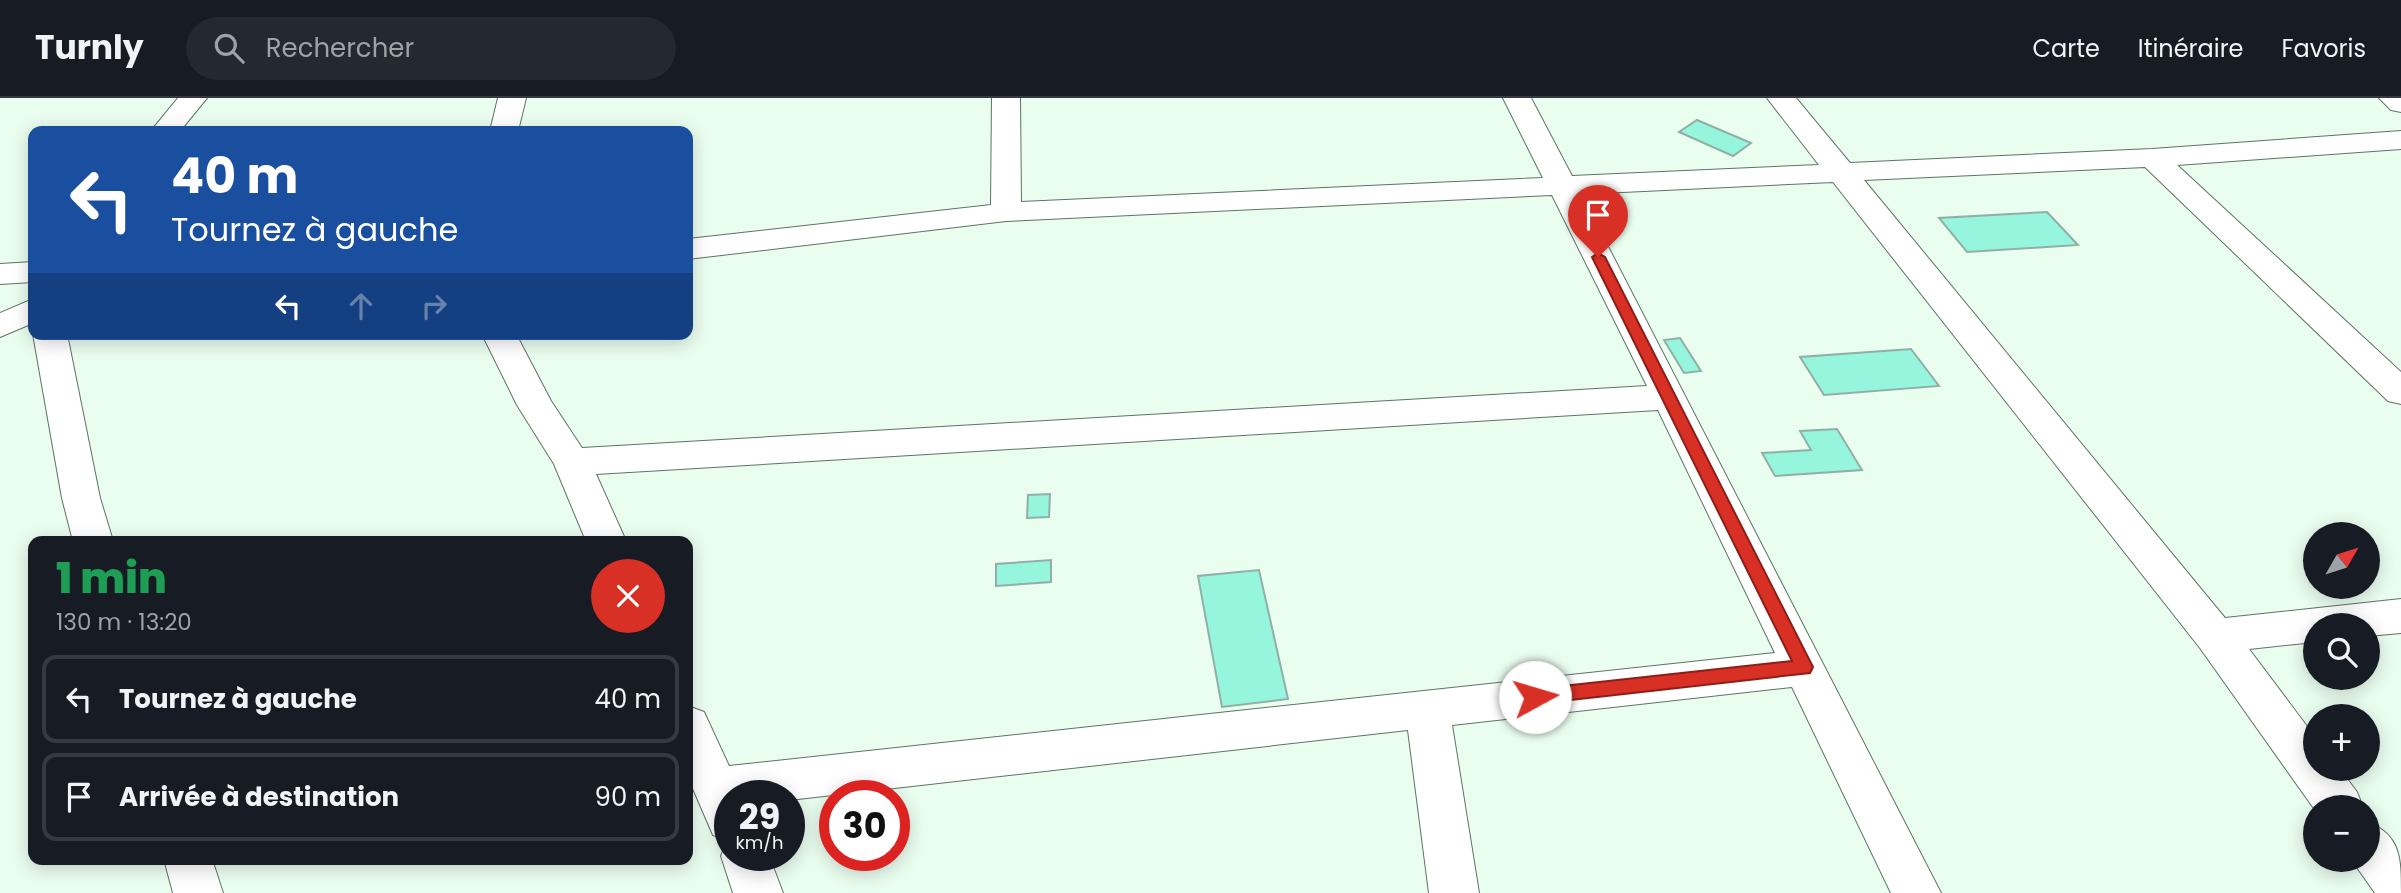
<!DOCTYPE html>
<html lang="fr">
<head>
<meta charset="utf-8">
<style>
	body { margin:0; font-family:Poppins,sans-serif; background:#242831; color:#f1f3f6; height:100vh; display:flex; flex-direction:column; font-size:26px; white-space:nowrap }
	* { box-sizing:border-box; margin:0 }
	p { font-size:23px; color:#9ea1a6 }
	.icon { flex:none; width:38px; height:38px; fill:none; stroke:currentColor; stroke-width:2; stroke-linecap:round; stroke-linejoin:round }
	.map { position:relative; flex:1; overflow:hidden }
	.side { position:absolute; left:28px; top:438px; width:665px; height:329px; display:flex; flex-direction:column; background:#171b24; border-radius:14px; box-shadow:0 4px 18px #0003 }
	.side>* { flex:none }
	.guide { position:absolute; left:28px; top:28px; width:665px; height:214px; border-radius:14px; box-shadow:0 4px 18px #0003; background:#1a4fa0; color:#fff; overflow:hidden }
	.needle { width:46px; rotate:51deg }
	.buttons { position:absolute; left:2303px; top:424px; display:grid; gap:14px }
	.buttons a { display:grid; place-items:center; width:77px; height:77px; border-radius:50%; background:#171b24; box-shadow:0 4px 18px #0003; font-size:35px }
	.speed { position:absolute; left:714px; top:682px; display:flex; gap:14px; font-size:35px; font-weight:700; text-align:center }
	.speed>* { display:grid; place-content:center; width:91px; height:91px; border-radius:50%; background:#171b24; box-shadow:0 4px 18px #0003; line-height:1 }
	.speed small { font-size:18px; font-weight:400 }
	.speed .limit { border:10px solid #d22; background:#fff; color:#111 }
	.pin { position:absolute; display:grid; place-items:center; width:60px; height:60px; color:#fff; margin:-72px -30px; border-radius:50% 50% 50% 0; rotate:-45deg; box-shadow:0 0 7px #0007 }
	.pin .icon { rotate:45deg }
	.me { position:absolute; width:77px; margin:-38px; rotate:84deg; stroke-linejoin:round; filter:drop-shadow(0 0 5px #0008) }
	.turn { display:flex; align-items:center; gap:24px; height:147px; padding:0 28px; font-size:32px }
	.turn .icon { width:91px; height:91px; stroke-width:2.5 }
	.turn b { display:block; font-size:49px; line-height:60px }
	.lanes { display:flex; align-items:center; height:66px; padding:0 28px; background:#0003; justify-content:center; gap:35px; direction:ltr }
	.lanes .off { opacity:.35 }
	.round { display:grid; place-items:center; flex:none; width:74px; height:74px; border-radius:37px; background:#242831 }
	.head { display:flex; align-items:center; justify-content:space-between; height:119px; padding:0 28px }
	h1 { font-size:42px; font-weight:800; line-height:52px; color:#1e9e55 }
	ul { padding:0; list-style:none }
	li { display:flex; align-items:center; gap:21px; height:88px; margin:0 14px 10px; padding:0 14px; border:4px solid #363941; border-radius:14px }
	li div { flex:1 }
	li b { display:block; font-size:26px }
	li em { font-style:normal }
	header { display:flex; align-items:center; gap:42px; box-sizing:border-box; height:98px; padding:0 35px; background:#171b24; border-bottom:2px solid #363941 }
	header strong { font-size:33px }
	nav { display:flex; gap:38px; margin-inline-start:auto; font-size:24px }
	.search { width:490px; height:63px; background:#242831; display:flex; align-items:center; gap:18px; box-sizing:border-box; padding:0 24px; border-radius:38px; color:#9ea1a6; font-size:26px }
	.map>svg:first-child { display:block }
	.building { fill:#96f6dd; stroke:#92afa7; stroke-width:2 }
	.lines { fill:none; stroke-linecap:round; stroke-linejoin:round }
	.street-casing { stroke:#5d7365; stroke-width:2 }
	.street { fill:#fff; fill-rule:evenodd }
	.route { fill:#d93025; stroke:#8d1f18; stroke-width:2 }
</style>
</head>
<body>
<header>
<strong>Turnly</strong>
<div class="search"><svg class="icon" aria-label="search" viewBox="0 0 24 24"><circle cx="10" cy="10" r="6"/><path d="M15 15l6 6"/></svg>Rechercher</div>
<nav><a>Carte</a><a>Itinéraire</a><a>Favoris</a></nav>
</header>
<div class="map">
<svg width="2401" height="795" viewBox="0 0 2401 795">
	<rect width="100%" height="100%" fill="#eafef0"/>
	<!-- building -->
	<path class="building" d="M1697,22l54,23 -18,13 -54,-24z
		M2047,114l31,33 -111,7 -28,-34z
		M1680,240l21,33 -17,2 -20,-33z
		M1911,251l28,37 -115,9 -24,-38z
		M1837,331l25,41 -87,6 -13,-23 49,-3 -11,-19z
		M1050,396l-1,23 -22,1 1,-23z
		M1051,462v22l-55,4v-22z
		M1259,472l29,129 -66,8 -24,-131z"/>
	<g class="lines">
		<defs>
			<path id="street" d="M178,0h29l-27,33h-29z
				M498,0h28l-8,33h-28z
				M992,0h28l1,104 522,-24 -40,-80h28l41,78 247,-11 -52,-67h29l54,65 302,-14 249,-18v18l-224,16 224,207v32l-13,-3 -243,-234 -281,13 361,438 176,-19v34l-33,3v-11h-53v17l-66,7 66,88v31h24l18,24 6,15h-48v3l-115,-162 -367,-466 -252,12 360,699h-50l-99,-206 -340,38 27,168h-50l-21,-163 -619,70v-4h-59v60h39l14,37h-50l-12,-37 7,-16 -15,-5 -25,-58v-71l16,6 25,54 1046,-113 -117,-243 -1062,64 30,67h-40l-32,-77 -37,-59 -35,-71h34l35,67 31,47 1065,-62 -95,-191 -546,26 -318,38v-20l303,-34z
				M2379,0h22v14l-10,-2z
				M33,164v20l-33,2v-20z
				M33,201v24l-33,14v-24z
				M33,236h34l33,164 13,43h-40l-11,-43z
				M2368,724c33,14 33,36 33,71h-26l-24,-34h17z
				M164,761h48l11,34h-50z"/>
		</defs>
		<!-- street casing -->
		<use href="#street" class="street-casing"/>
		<!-- street -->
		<use href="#street" class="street"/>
	</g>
	<!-- route -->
	<path class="route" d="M1598,155l7,4 208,410 -3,6 -275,31 -7,-2 -2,-5 2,-6 7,-2 257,-28 -200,-404z"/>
</svg>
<div class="buttons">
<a><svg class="needle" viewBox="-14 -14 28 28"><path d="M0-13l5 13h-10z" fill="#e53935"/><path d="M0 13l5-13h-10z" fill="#9ea1a6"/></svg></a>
<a><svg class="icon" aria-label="search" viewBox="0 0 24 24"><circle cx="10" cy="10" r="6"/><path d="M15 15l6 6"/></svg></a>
<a>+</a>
<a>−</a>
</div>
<div class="speed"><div>29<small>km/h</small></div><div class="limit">30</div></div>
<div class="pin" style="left:1598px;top:159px;background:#d93025"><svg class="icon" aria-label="arrive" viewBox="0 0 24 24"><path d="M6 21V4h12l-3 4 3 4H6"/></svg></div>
<svg class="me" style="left:1535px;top:599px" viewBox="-20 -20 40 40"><circle r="19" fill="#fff"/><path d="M0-13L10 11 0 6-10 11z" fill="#d93025"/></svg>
<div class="guide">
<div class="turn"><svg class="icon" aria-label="left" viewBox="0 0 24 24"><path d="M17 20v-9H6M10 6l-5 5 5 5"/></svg><div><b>40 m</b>Tournez à gauche</div></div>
<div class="lanes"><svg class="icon" aria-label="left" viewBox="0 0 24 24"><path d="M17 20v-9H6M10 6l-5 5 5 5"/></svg><svg class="icon off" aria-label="ahead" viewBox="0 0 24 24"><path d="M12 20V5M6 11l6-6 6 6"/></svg><svg class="icon off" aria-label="right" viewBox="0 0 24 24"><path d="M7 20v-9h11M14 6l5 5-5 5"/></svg></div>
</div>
<section class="side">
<div class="head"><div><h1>1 min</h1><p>130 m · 13:20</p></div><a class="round" style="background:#d93025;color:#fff"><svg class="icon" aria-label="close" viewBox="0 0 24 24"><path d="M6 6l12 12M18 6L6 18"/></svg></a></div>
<ul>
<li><svg class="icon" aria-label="left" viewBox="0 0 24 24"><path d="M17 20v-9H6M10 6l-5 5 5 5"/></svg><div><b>Tournez à gauche</b></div><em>40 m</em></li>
<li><svg class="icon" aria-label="arrive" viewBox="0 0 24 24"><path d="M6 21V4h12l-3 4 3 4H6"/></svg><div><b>Arrivée à destination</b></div><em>90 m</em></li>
</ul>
</section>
</div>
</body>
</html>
